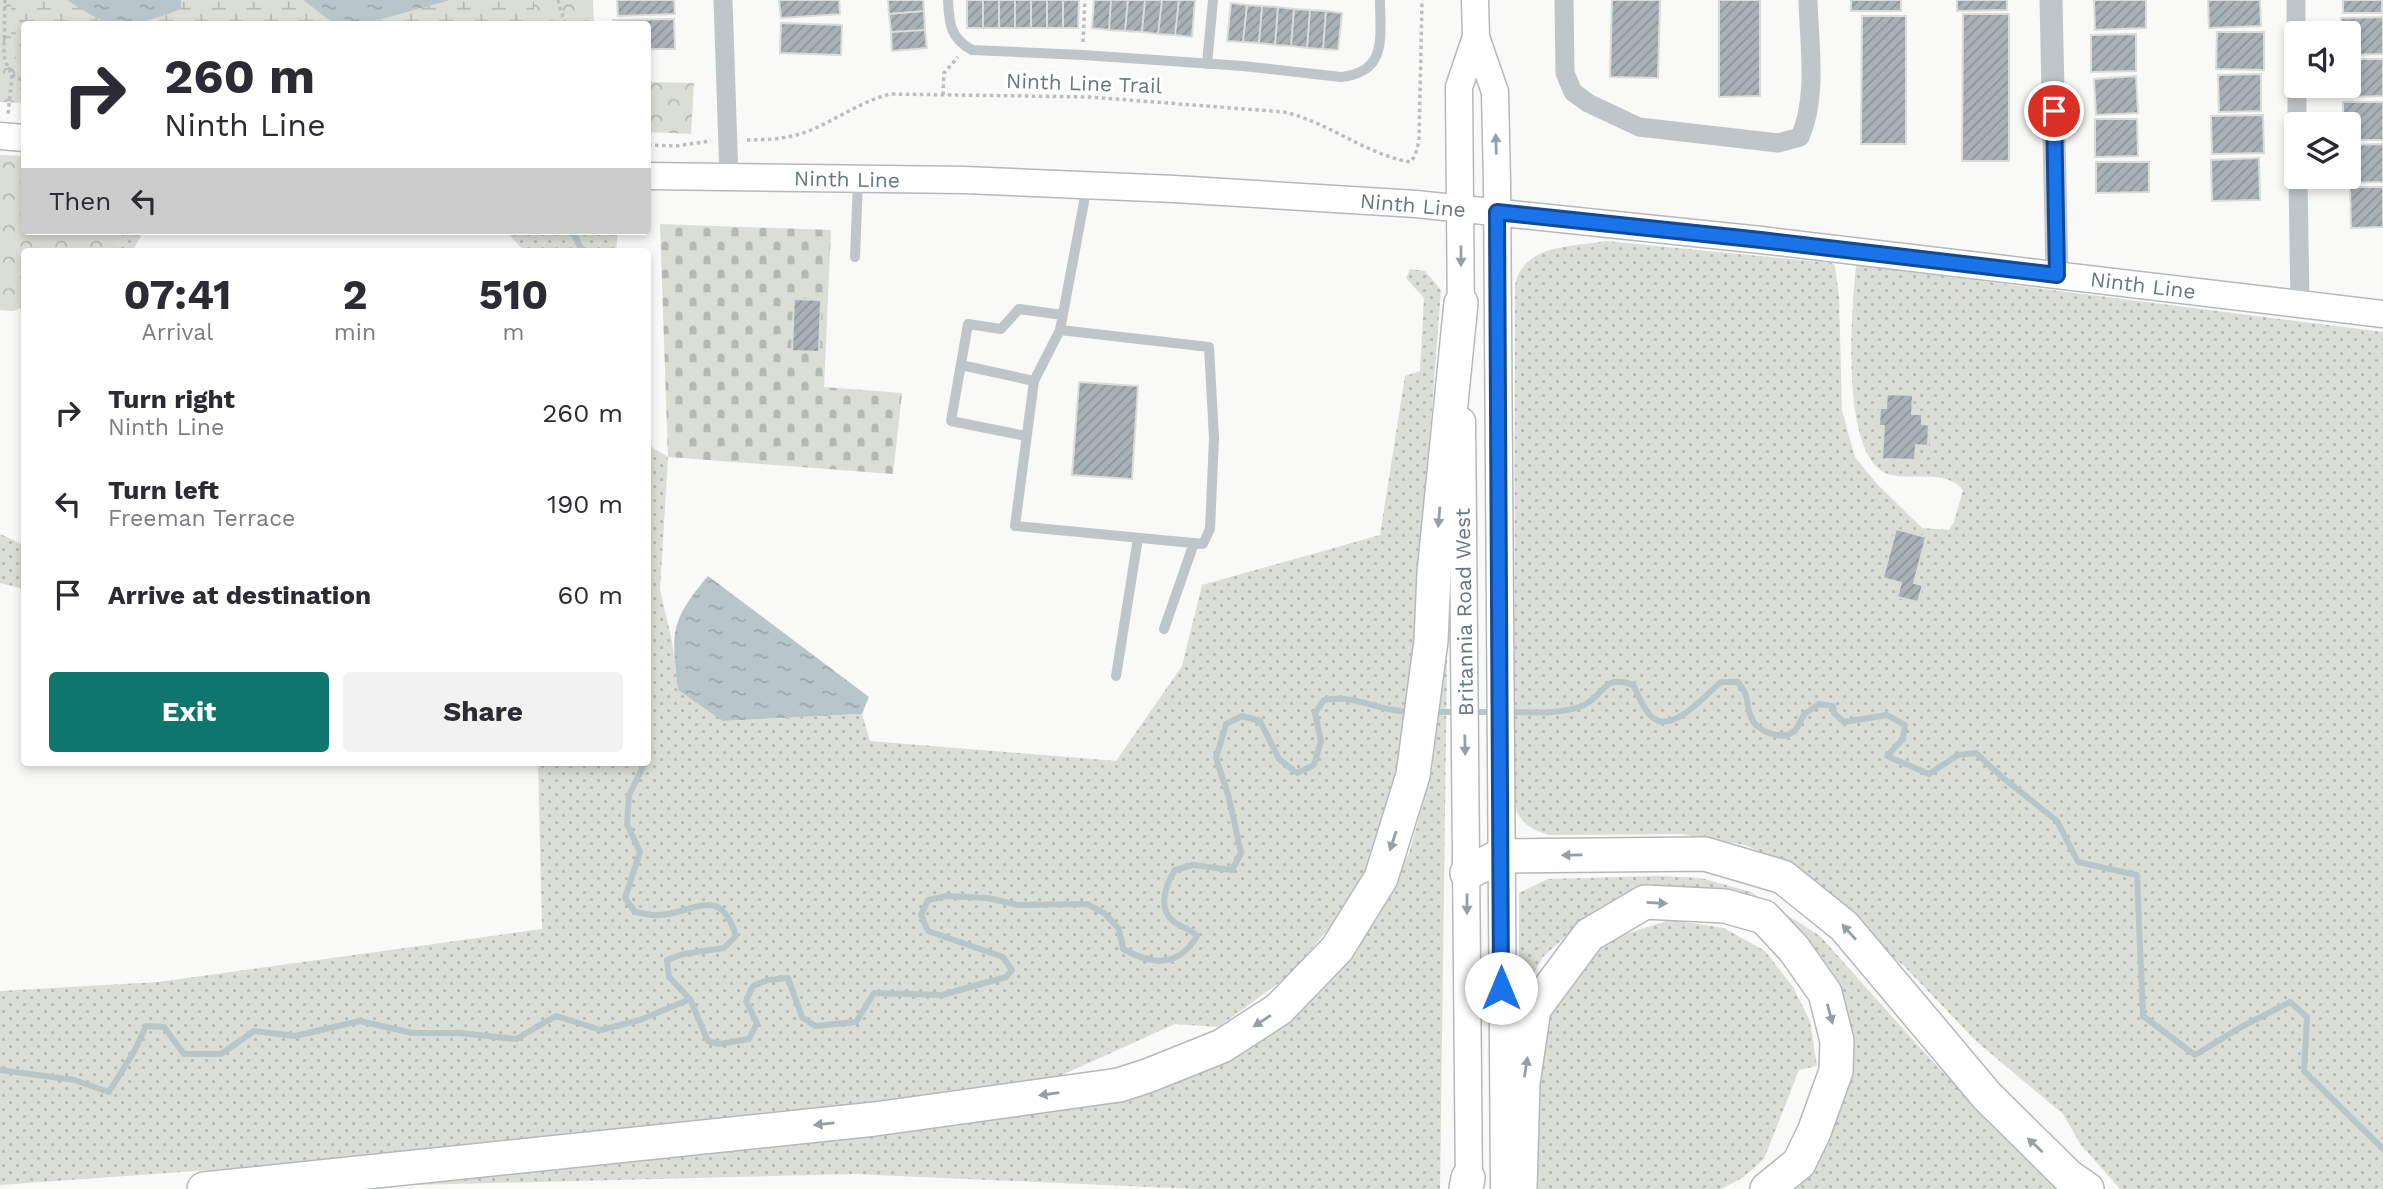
<!DOCTYPE html>
<html lang="en">
<head>
<meta charset="utf-8">
<style>
	body { margin:0; font-family:"Work Sans",sans-serif; background:#f2f2f3; color:#2b2b33; height:100vh; display:flex; flex-direction:column; font-size:26px; white-space:nowrap }
	* { box-sizing:border-box; margin:0 }
	p { font-size:23px; color:#7c7c81 }
	.icon { flex:none; width:38px; height:38px; fill:none; stroke:currentColor; stroke-width:2; stroke-linecap:round; stroke-linejoin:round }
	.map { position:relative; flex:1; overflow:hidden }
	.side { position:absolute; left:21px; top:248px; width:630px; height:518px; display:flex; flex-direction:column; background:#fff; border-radius:7px; box-shadow:0 4px 10px #0003 }
	.side>* { flex:none }
	.top-card { position:absolute; left:21px; top:21px; width:630px; height:214px; border-radius:7px; box-shadow:0 4px 10px #0003; background:#fff; color:#2b2b33; overflow:hidden }
	.fabs { position:absolute; left:2284px; top:21px; display:grid; gap:14px }
	.fabs a { display:grid; place-items:center; width:77px; height:77px; border-radius:7px; background:#fff; box-shadow:0 4px 10px #0003; font-size:35px }
	.pin { position:absolute; display:grid; place-items:center; width:60px; height:60px; color:#fff; margin:-30px; border:4px solid #fff; border-radius:50%; box-shadow:0 2px 7px #0007 }
	.me { position:absolute; width:77px; margin:-38px; rotate:0deg; stroke-linejoin:round; filter:drop-shadow(0 0 5px #0008) }
	.turn { display:flex; align-items:center; gap:24px; height:147px; padding:0 28px; font-size:32px }
	.turn .icon { width:91px; height:91px; stroke-width:2.5 }
	.turn b { display:block; font-size:49px; line-height:60px }
	.then { display:flex; align-items:center; height:66px; padding:0 28px; background:#0003; gap:14px; font-size:26px }
	.eta { display:flex; justify-content:space-evenly; align-items:center; height:119px; text-align:center }
	.eta b { font-size:42px; font-weight:700; line-height:49px }
	.cta { display:flex; gap:14px; margin-top:auto; padding:14px 28px }
	.cta a { flex:1; height:80px; border-radius:7px; background:#0f766e; color:#fff; font-size:28px; font-weight:700; line-height:80px; text-align:center }
	.cta a+a { background:#f2f2f3; color:#2b2b33 }
	ul { padding:0; list-style:none }
	li { display:flex; align-items:center; gap:21px; height:91px; padding:0 28px }
	li div { flex:1 }
	li b { display:block; font-size:26px }
	li em { font-style:normal }
	.map>svg:first-child { display:block }
	.grass { fill:url(#grass-dots) }
	.forest { fill:url(#forest-crowns) }
	.wetland { fill:url(#wetland-marsh) }
	.cemetery { fill:url(#cemetery-stones) }
	.water { fill:url(#water-ripples) }
	.lines { fill:none; stroke-linecap:round; stroke-linejoin:round }
	.stream { stroke:#b9c6c9; stroke-width:6 }
	.building { fill:url(#building-hatch); stroke:#dbdbd9; stroke-width:2 }
	.secondary-casing { stroke:#b3b9bd; stroke-width:29 }
	.motorway-casing { stroke:#b4b9bc; stroke-width:36 }
	.path { stroke:#bbbec1; stroke-width:3.5; stroke-dasharray:3.5 3.5; stroke-linecap:butt }
	.service { stroke:#c0c5c9; stroke-width:10 }
	.minor { stroke:#c0c5c9; stroke-width:19 }
	.tertiary { stroke:#c0c5c9; stroke-width:23 }
	.secondary { stroke:#fff; stroke-width:26 }
	.motorway { stroke:#fff; stroke-width:33 }
	.oneway { fill:#94a0a7 }
	.route-casing { stroke:#114b97; stroke-width:18 }
	.route { stroke:#1a73e8; stroke-width:12 }
	.labels { text-anchor:middle; dominant-baseline:central; stroke-width:7; stroke-linejoin:round; paint-order:stroke }
	.street-label { font-size:21px; fill:#667781; stroke:#fff }
</style>
</head>
<body>
<div class="map">
<svg width="2383" height="1189" viewBox="0 0 2383 1189">
	<defs>
		<pattern id="grass-dots" width="8" height="8" patternUnits="userSpaceOnUse" patternTransform="scale(1.75)"><rect width="8" height="8" fill="#daded6"/><path d="M2 2h.1M6 6h.1" fill="none" stroke="#b5b9b3" stroke-width="1.8" stroke-linecap="round"/></pattern>
		<pattern id="forest-crowns" width="20" height="18" patternUnits="userSpaceOnUse" patternTransform="scale(1.75)"><rect width="20" height="18" fill="#daded6"/><path d="M2 6a3 3 0 1 1 6 0M12 15a3 3 0 1 1 6 0" fill="none" stroke="#b5b9b3"/></pattern>
		<pattern id="wetland-marsh" width="20" height="14" patternUnits="userSpaceOnUse" patternTransform="scale(1.75)"><rect width="20" height="14" fill="#daded6"/><path d="M1 5h8M5 5V1M11 12h8M15 12V8" fill="none" stroke="#b5b9b3"/></pattern>
		<pattern id="cemetery-stones" width="16" height="16" patternUnits="userSpaceOnUse" patternTransform="scale(1.75)"><rect width="16" height="16" fill="#daded6"/><path d="M2 7V4a2 2 0 0 1 4 0v3zM10 15v-3a2 2 0 0 1 4 0v3z" fill="#b5b9b3"/></pattern>
		<pattern id="water-ripples" width="26" height="14" patternUnits="userSpaceOnUse" patternTransform="scale(1.75)"><rect width="26" height="14" fill="#b9c6c9"/><path d="M2 4q2-2 4 0t4 0M15 11q2-2 4 0t4 0" fill="none" stroke="#9aa6a9"/></pattern>
		<pattern id="building-hatch" width="6" height="6" patternUnits="userSpaceOnUse" patternTransform="scale(1.75)"><rect width="6" height="6" fill="#a8b1b6"/><path d="M-1 1l2-2M0 6l6-6M5 7l2-2" fill="none" stroke="#8d9599"/></pattern>
	</defs>
	<rect width="100%" height="100%" fill="#f9f9f7"/>
	<!-- grass -->
	<path class="grass" d="M124,231h20l-12,21h-17z
		M506,231h112l-2,21h-91z
		M1606,241l226,22 3,3 4,31 3,114 13,46 22,27 45,44 27,2 5,-8 9,-32c-17,-21 -47,-10 -71,-15 -54,-11 -40,-168 -36,-210l527,67v857h-263l-39,-44 -18,-31 -86,-72 -75,-78 -22,-15 -101,-89 -34,-15 -63,-11 -133,1c-17,-5 -28,-11 -35,-29l1,-520c7,-42 57,-39 91,-45z
		M1410,269l15,2 16,19 -30,393 -9,73 -20,81 -37,72 -55,66 -72,52 -43,-3 -133,60 -791,83 -251,18v-194l158,-9 384,-53 -4,-166h110v-318l20,12 -8,133 12,51 6,49 48,31 136,-7 8,27 246,20 66,-95 20,-81 178,-50 25,-159 15,-5 4,-73 -18,-20z
		M0,534l24,11v44l-24,-6z
		M1447,660l-7,529h-244l-342,-15 -440,11 1,-7 679,-72 119,-39 144,-123 52,-91 23,-83 9,-108z
		M1658,876l43,2 50,14 69,44 103,115 88,93 55,45h-282c32,-29 61,-72 62,-118 0,-21 -5,-44 -7,-65l-125,-111 -134,28 -37,34 -24,41v-105l29,-14z
		M1670,920l54,8 41,23 28,36 17,34 7,45 -18,4 -35,89 -22,19 -21,11h-194l22,-180 27,-41 43,-32z"/>
	<!-- forest -->
	<path class="forest" d="M0,0h11v33l4,30 9,9v31l-24,-1z
		M534,0h59l1,24h-70l10,-6z
		M648,82l46,1 -3,51 -43,-2z
		M0,155l24,1v75h100l-9,21h-91v55l-11,4 -13,-1z"/>
	<!-- wetland -->
	<path class="wetland" d="M11,0h56l45,24h-88v48l-9,-9 -4,-30z
		M181,0h122l31,24h-194l41,-15z
		M451,0h83v18l-10,6h-160z"/>
	<!-- cemetery -->
	<path class="cemetery" d="M660,224l171,6 -7,157 78,6 -9,81 -225,-17z"/>
	<!-- water -->
	<path class="water" d="M67,0h114v9c-52,20 -66,24 -114,-9z
		M303,0h148l-87,24h-30z
		M708,576l161,121 -7,17 -139,7 -45,-31c-7,-58 -8,-69 30,-114z"/>
	<g class="lines">
		<!-- stream -->
		<path class="stream" d="M572,231l11,21
			M1432,712h28
			M1470,712h25
			M1505,712c26,0 53,3 77,-6 23,-9 19,-33 51,-21 5,9 9,21 16,29 20,25 55,-18 72,-32h17c14,18 6,19 13,35 5,14 30,24 42,15 6,-4 7,-13 12,-18 4,-4 10,-7 14,-10l14,2 1,7 10,9 43,-7 18,10 -2,14 -16,17 42,18 29,-19 18,-2 26,24 55,44 21,41 59,13 6,141 52,39 46,-28 49,-25 17,15 -3,54 79,78
			M645,763l-16,32 -2,29 13,28 -15,46 10,14c7,1 16,4 23,3 36,-1 62,-32 78,21l-12,12 -41,6 -16,6 2,17 21,22 18,42 11,3 30,-5 8,-16 -11,-22 7,-15 15,-6 20,-2 14,39 13,9 41,-4 18,-29 68,2 64,-18 6,-7 -9,-13 -75,-26 -7,-16 7,-15 19,-4 41,2 30,7 69,-1 17,9 15,16 4,20c29,16 55,19 74,-13 -7,-8 -16,-8 -24,-15 -16,-13 -7,-37 2,-51l18,-5 39,5 9,-17 -12,-55 -13,-40 10,-34 16,-8 18,5 19,38 18,14 17,-8 7,-24 -6,-28 9,-13c34,-6 54,12 87,12
			M0,1070l74,10 35,12 26,-42 11,-24 18,1 20,27h37l33,-23 41,5 65,-15 52,12h47l57,6 40,-23 45,14 39,-10 50,-21"/>
	</g>
	<!-- building -->
	<path class="building" d="M617,0h57l1,14 -57,2z
		M779,0h60l1,14 -59,4z
		M888,0h35l1,11 -35,3z
		M967,0h16v28h-16z
		M983,0h16v28h-16z
		M999,0h16v28h-16z
		M1015,0h16v28h-16z
		M1031,0h16v28h-16z
		M1047,0h16v28h-16z
		M1063,0h16l-1,28h-15z
		M1094,0h17l-2,30 -17,-2z
		M1111,0h17l-3,31 -16,-1z
		M1128,0h17l-3,32 -17,-1z
		M1145,0h17l-4,34 -16,-2z
		M1162,0h17l-4,35 -17,-1z
		M1179,0h16l-3,37 -17,-2z
		M1612,0h48l-2,78 -48,-1z
		M1719,0h41v96l-41,1z
		M1851,0h50v11h-50z
		M1957,0h50v10l-50,1z
		M2094,0h52v28l-51,2z
		M2208,0h52l1,26 -52,2z
		M2343,0h39v13h-39z
		M1231,3l16,2 -4,37 -16,-1z
		M1247,5l15,1 -3,37 -16,-1z
		M1262,6l16,1 -3,38 -16,-2z
		M1278,7l16,2 -3,37 -16,-1z
		M1294,9l16,1 -3,38 -16,-2z
		M1310,10l16,1 -3,38 -16,-1z
		M924,11l1,19 -34,2 -2,-18z
		M1326,11l16,2 -4,37 -15,-1z
		M1963,14h46v147h-47z
		M1862,16h44v128h-45z
		M2383,17v37l-35,1v-22h-6l-1,-15z
		M674,19l1,30h-27v-25h-35v-4z
		M781,23l61,2 -1,30 -61,-2z
		M925,30l2,18 -35,3 -1,-19z
		M2217,32h47v38l-48,-1z
		M2136,34v37l-45,1v-37z
		M2348,59h35v37l-38,1 -1,-11h4z
		M2261,74v37l-42,1 -1,-37z
		M2136,76l2,37 -42,2 -2,-36z
		M2343,102h40v38h-35v-16h-5z
		M2263,115l1,38 -52,1 -1,-38z
		M2095,119h42l1,37 -43,1z
		M2383,144v38l-40,1v-6h5v-32z
		M2259,158l1,42 -48,1 -1,-41z
		M2096,162h53v30l-53,1z
		M2350,187h33v40l-32,1z
		M794,299l27,1 -2,52 -27,-1z
		M1079,382l59,4 -6,93 -60,-4z
		M1887,394l26,1 -1,19h10v10l7,1 -1,21 -12,-1 -1,15 -33,-1 2,-33h-5l1,-18h6z
		M1896,529l30,8 -12,46 9,2 -5,17 -21,-5 4,-14 -18,-5z"/>
	<g class="lines">
		<defs>
			<path id="secondary" d="M1475,0l1,37 19,55 2,90 7,1007
				M0,136l24,2
				M648,176l316,4 210,9 242,15 345,36 622,74
				M1461,323l-2,-236 17,-50
				M1462,421l7,768"/>
			<path id="motorway" d="M1467,873l33,-17 205,-2 78,23 61,49 143,170 81,80 19,13
				M204,1189l671,-70 244,-34 28,-9 75,-30 57,-37 58,-60 44,-71 32,-103 18,-134 3,-68 27,-270
				M1466,1189l2,-11
				M1520,1189l3,-106 11,-74 55,-74 56,-33 80,4 39,11 30,32 31,44 12,48 -1,30 -22,61 -15,31 -32,26"/>
		</defs>
		<!-- secondary casing -->
		<use href="#secondary" class="secondary-casing"/>
		<!-- motorway casing -->
		<use href="#motorway" class="motorway-casing"/>
		<!-- path -->
		<path class="path" d="M5,0l-1,52 1,9 7,14 -4,40
			M558,0l7,24
			M1083,42l2,-42
			M12,75l12,6
			M943,95l1,-22 14,-16
			M747,140c19,0 40,-1 59,-8 29,-11 53,-30 84,-38l199,3 195,15c44,10 81,42 126,50l5,-6 4,-15 3,-141
			M648,145l28,1 35,-5"/>
		<!-- service -->
		<path class="service" d="M948,0c1,23 2,38 24,50l111,5 160,11 98,11c47,-5 39,-40 39,-77
			M1207,64l6,-64
			M855,257l3,-76
			M1060,330l149,17 5,91 -4,91 -7,15 -188,-18 19,-145 26,-51 27,-144
			M961,365l73,16
			M1026,436l-75,-15 17,-97 33,5 18,-20 44,6
			M1164,629l30,-86
			M1116,676l22,-138"/>
		<!-- minor -->
		<path class="minor" d="M723,0l6,178
			M1564,0l1,73 8,19 15,11 51,24 139,16 22,-6c18,-41 9,-93 8,-137
			M2296,0v33
			M2297,86v38
			M2298,177l2,127"/>
		<!-- tertiary -->
		<path class="tertiary" d="M2051,0l6,275"/>
		<!-- secondary -->
		<use href="#secondary" class="secondary"/>
		<!-- motorway -->
		<use href="#motorway" class="motorway"/>
	</g>
	<!-- one-way arrows -->
	<defs><path id="oneway-solid" d="M-6-.8H1V-3.2L6.5 0L1 3.2V.8H-6Z" transform="scale(1.75)"/></defs>
	<g class="oneway">
		<use href="#oneway-solid" transform="translate(1496 144) rotate(-92)"/>
		<use href="#oneway-solid" transform="translate(1461 256) rotate(90)"/>
		<use href="#oneway-solid" transform="translate(1439 517) rotate(95)"/>
		<use href="#oneway-solid" transform="translate(1465 745) rotate(89)"/>
		<use href="#oneway-solid" transform="translate(1393 841) rotate(108)"/>
		<use href="#oneway-solid" transform="translate(1572 855) rotate(179)"/>
		<use href="#oneway-solid" transform="translate(1657 903) rotate(3)"/>
		<use href="#oneway-solid" transform="translate(1467 904) rotate(90)"/>
		<use href="#oneway-solid" transform="translate(1849 932) rotate(-132)"/>
		<use href="#oneway-solid" transform="translate(1830 1014) rotate(75)"/>
		<use href="#oneway-solid" transform="translate(1262 1021) rotate(147)"/>
		<use href="#oneway-solid" transform="translate(1526 1067) rotate(-81)"/>
		<use href="#oneway-solid" transform="translate(1049 1094) rotate(172)"/>
		<use href="#oneway-solid" transform="translate(824 1124) rotate(174)"/>
		<use href="#oneway-solid" transform="translate(2035 1145) rotate(-137)"/>
	</g>
	<g class="lines">
		<defs>
			<path id="route" d="M1501,988l-4,-776 264,28 296,35 -3,-164"/>
		</defs>
		<!-- route casing -->
		<use href="#route" class="route-casing"/>
		<!-- route -->
		<use href="#route" class="route"/>
	</g>
	<g class="labels">
		<!-- street labels -->
		<g class="street-label">
			<text transform="translate(1084 83) rotate(2)">Ninth Line Trail</text>
			<text transform="translate(847 179) rotate(1)">Ninth Line</text>
			<text transform="translate(1413 205) rotate(5)">Ninth Line</text>
			<text transform="translate(2143 285) rotate(7)">Ninth Line</text>
			<text transform="translate(1464 612) rotate(-91)">Britannia Road West</text>
		</g>
	</g>
</svg>
<div class="fabs">
<a><svg class="icon" aria-label="sound" viewBox="0 0 24 24"><path d="M4 9h4l5-4v14l-5-4H4zM17 9q2 3 0 6"/></svg></a>
<a><svg class="icon" aria-label="layers" viewBox="0 0 24 24"><path d="M12 4l9 5-9 5-9-5zM3 14l9 5 9-5"/></svg></a>
</div>
<div class="pin" style="left:2054px;top:111px;background:#d93025"><svg class="icon" aria-label="arrive" viewBox="0 0 24 24"><path d="M6 21V4h12l-3 4 3 4H6"/></svg></div>
<svg class="me" style="left:1501px;top:988px" viewBox="-20 -20 40 40"><circle r="19" fill="#fff"/><path d="M0-13L10 11 0 6-10 11z" fill="#1a73e8"/></svg>
<div class="top-card">
<div class="turn"><svg class="icon" aria-label="right" viewBox="0 0 24 24"><path d="M7 20v-9h11M14 6l5 5-5 5"/></svg><div><b>260 m</b>Ninth Line</div></div>
<div class="then">Then<svg class="icon" aria-label="left" viewBox="0 0 24 24"><path d="M17 20v-9H6M10 6l-5 5 5 5"/></svg></div>
</div>
<section class="side">
<div class="eta">
<div><b>07:41</b><p>Arrival</p></div>
<div><b>2</b><p>min</p></div>
<div><b>510</b><p>m</p></div>
</div>
<ul>
<li><svg class="icon" aria-label="right" viewBox="0 0 24 24"><path d="M7 20v-9h11M14 6l5 5-5 5"/></svg><div><b>Turn right</b><p>Ninth Line</p></div><em>260 m</em></li>
<li><svg class="icon" aria-label="left" viewBox="0 0 24 24"><path d="M17 20v-9H6M10 6l-5 5 5 5"/></svg><div><b>Turn left</b><p>Freeman Terrace</p></div><em>190 m</em></li>
<li><svg class="icon" aria-label="arrive" viewBox="0 0 24 24"><path d="M6 21V4h12l-3 4 3 4H6"/></svg><div><b>Arrive at destination</b></div><em>60 m</em></li>
</ul>
<div class="cta"><a>Exit</a><a>Share</a></div>
</section>
</div>
</body>
</html>
